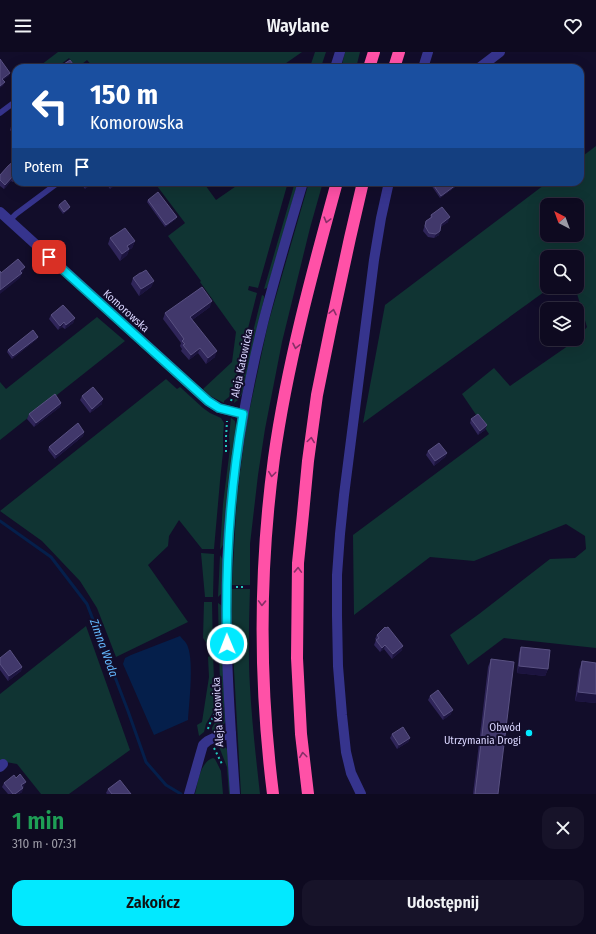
<!DOCTYPE html>
<html lang="pl">
<head>
<meta charset="utf-8">
<style>
	body { margin:0; font-family:"Fira Sans Condensed",sans-serif; background:#171329; color:#f1f3f6; height:100vh; display:flex; flex-direction:column; font-size:15px; white-space:nowrap }
	* { box-sizing:border-box; margin:0 }
	p { font-size:13px; color:#9b9aa5 }
	.icon { flex:none; width:22px; height:22px; fill:none; stroke:currentColor; stroke-width:2; stroke-linecap:round; stroke-linejoin:round }
	.map { position:relative; height:742px; overflow:hidden }
	.panel { display:flex; flex-direction:column; background:#0e0a20; flex:1 }
	.panel>* { flex:none }
	.hud { position:absolute; left:12px; top:12px; width:572px; height:122px; border-radius:12px; box-shadow:0 4px 16px #0002,0 0 0 1px #2e2b3e; background:#1a4fa0; color:#fff; overflow:hidden }
	.needle { width:26px; rotate:319deg }
	.controls { position:absolute; left:540px; top:146px; display:grid; gap:8px }
	.controls a { display:grid; place-items:center; width:44px; height:44px; border-radius:8px; background:#0e0a20; box-shadow:0 4px 16px #0002,0 0 0 1px #2e2b3e; font-size:20px }
	.pin { position:absolute; display:grid; place-items:center; width:34px; height:34px; color:#fff; margin:-17px; border-radius:8px; box-shadow:0 2px 6px #0006 }
	.me { position:absolute; width:44px; margin:-22px; rotate:359deg; stroke-linejoin:round; filter:drop-shadow(0 0 3px #0008) }
	.turn { display:flex; align-items:center; gap:14px; height:84px; padding:0 12px; font-size:18px }
	.turn .icon { width:52px; height:52px; stroke-width:2.5 }
	.turn b { display:block; font-size:28px; line-height:34px }
	.then { display:flex; align-items:center; height:38px; padding:0 12px; background:#0003; gap:8px; font-size:15px }
	.round { display:grid; place-items:center; flex:none; width:42px; height:42px; border-radius:12px; background:#171329 }
	.head { display:flex; align-items:center; justify-content:space-between; height:68px; padding:0 12px }
	h1 { font-size:24px; font-weight:600; line-height:30px; color:#1e9e55 }
	.button { display:flex; gap:8px; margin-top:auto; padding:8px 12px }
	.button a { flex:1; height:46px; border-radius:12px; background:#02e9ff; color:#111; font-size:16px; font-weight:600; line-height:46px; text-align:center }
	.button a+a { background:#171329; color:#f1f3f6 }
	header { display:flex; justify-content:space-between; align-items:center; height:52px; padding:0 12px; background:#0e0a20; font-size:18px; font-weight:600 }
	.map>svg:first-child { display:block }
	.green { fill:#103433; fill-rule:evenodd }
	.water { fill:#051f4b }
	.lines { fill:none; stroke-linecap:round; stroke-linejoin:round }
	.stream { stroke:#051f4b; stroke-width:3 }
	.path { stroke:#23c6ba; stroke-width:2; stroke-dasharray:2 3; stroke-linecap:butt }
	.service { stroke:#36348d; stroke-width:5.5 }
	.minor { stroke:#36348d; stroke-width:10 }
	.tertiary { stroke:#36348d; stroke-width:10 }
	.motorway { stroke:#ff51a7; stroke-width:12 }
	.wall { fill:#2f2559 }
	.shaded-wall { fill:#1c143f }
	.building { fill:#41386b; stroke:#595182 }
	.oneway { stroke:#882f68 }
	.route-casing { stroke:#0197a6; stroke-width:10 }
	.route { stroke:#02e9ff; stroke-width:7 }
	.poi-dot { fill:#02e9ff; stroke:#120d2a; stroke-width:1.5 }
	.labels { text-anchor:middle; dominant-baseline:central; stroke-width:4; stroke-linejoin:round; paint-order:stroke }
	.street-label { font-size:11px; fill:#dad6ff; stroke:#120d2a }
	.poi-label { font-size:11px; fill:#dad6ff; stroke:#120d2a; text-anchor:end }
	.water-label { font-size:12px; font-style:italic; fill:#64b9ff; stroke:#120d2a }
</style>
</head>
<body>
<header><svg class="icon" aria-label="menu" viewBox="0 0 24 24"><path d="M4 6h16M4 12h16M4 18h16"/></svg>Waylane<svg class="icon" aria-label="heart" viewBox="0 0 24 24"><path d="M12 20l-8-8c-3-5 5-10 8-4 3-6 11-1 8 4z"/></svg></header>
<div class="map">
<svg width="596" height="742" viewBox="0 0 596 742">
	<rect width="100%" height="100%" fill="#120d2a"/>
	<!-- green -->
	<path class="green" d="M58,0h244l-23,16h-185l-7,-8 -10,8 -8,-10 -13,10h-19z
		M315,0h11l-5,15 -10,-3z
		M345,0h15l-4,16h-15z
		M596,94v502l-92,-10 -36,27 -18,-30 29,-21 71,-55 25,-1 11,-9 -1,-13 -19,-12 -92,37 -44,-4 -76,58 -1,-80 136,-101 -27,-40 32,-26 16,18 65,-45 12,-14 -12,-40h2v-30h-30v30h4l-188,136 22,-118 163,-123h32v-24zM547,153h30v30h-30z
		M154,130h49l13,18 26,-18h46l-30,106 -9,-2 -1,4 9,3 -15,59 -7,30 -6,15 -5,4v2l-14,-7 -7,-7 29,-27 4,-30 -36,-50 1,-1 -33,-45 17,-13z
		M295,130h3l-30,104 -1,2 -3,1z
		M309,130h14l-13,46 -28,114 -17,87 -7,46 -8,69v41h-18l5,-90 9,-69 22,-102z
		M262,243l2,1v3l-22,95 -4,6 -4,3 1,-6 6,-16z
		M97,265l28,24 -125,99v-58l6,7z
		M166,327l11,10 3,-2 23,21 7,5 11,5 3,5 -1,13v16l-3,29 -6,68h-12l-23,-29 -10,16 -1,10 -20,19 40,57 -72,35 -19,-49 -17,-27 -38,-40 -42,-30z
		M231,366l4,3 1,6 -8,58 -5,60 -3,5 3,-46 7,-56 -1,-12z
		M201,501l13,1 -1,43h-8z
		M220,503l3,5 -2,34 -3,3z
		M231,537h19c-1,33 -2,66 0,98 2,36 6,71 10,107h-19l-8,-142z
		M204,550h8l1,48h-5v-5l-5,-7z
		M218,551l3,2 1,3v35l-3,5z
		M86,574l44,124 -61,44h-28l-24,-30 -17,-3v-67z
		M213,602l2,52 -2,6 -7,12 -2,8 -5,4 -2,-11 5,-3 7,-45 -1,-20z
		M219,603l4,4 2,63c-2,6 -6,9 -13,10v-4l6,-12 3,-10z
		M218,692l5,1 4,4 4,45h-2l-2,-27z
		M213,706l2,1 6,12 2,23h-28c3,-12 5,-32 18,-36z"/>
	<!-- water -->
	<path class="water" d="M180,584c2,3 5,5 6,7 9,13 3,61 2,77l-34,15 -31,-71 2,-6 6,-3z"/>
	<g class="lines">
		<!-- stream -->
		<path class="stream" d="M0,469l51,36 36,47 41,107 18,51 20,23 15,9"/>
		<!-- path -->
		<path class="path" d="M231,349l8,-22 6,-28
			M226,400v-15l1,-16
			M236,535h10
			M208,677c2,-9 9,-15 10,-25
			M214,696l8,16"/>
		<!-- service -->
		<path class="service" d="M0,61l16,-12
			M9,169l7,-7 43,-32"/>
		<!-- minor -->
		<path class="minor" d="M423,16l5,-16
			M479,16l21,-16
			M0,715l3,-3
			M189,742l14,-49c7,-8 18,-9 28,-11
			M361,742l-10,-21 -5,-21 -4,-37 -4,-49 -1,-50v-41l3,-41 4,-39 30,-235 7,-42 8,-36"/>
		<!-- tertiary -->
		<path class="tertiary" d="M335,16l5,-16
			M0,160l208,189 11,7 24,6
			M235,742c-7,-99 -14,-200 -3,-299 6,-58 17,-115 31,-172 12,-47 26,-94 40,-141"/>
		<!-- motorway -->
		<path class="motorway" d="M369,16l5,-16
			M394,16l5,-16
			M273,742c-14,-111 -14,-224 1,-336 13,-93 38,-185 63,-276
			M308,742l-7,-60 -4,-76 1,-95 5,-49 5,-53 9,-66 14,-69 19,-88 13,-56"/>
	</g>
	<!-- wall -->
	<path class="wall" d="M16,72v13h-1l-5,-7 1,-3z
		M16,107v21l-3,2 -2,-1 -7,8 -4,-3v-11z
		M80,130h14l-9,7z
		M105,130h14l-9,7z
		M432,130h30l-22,16 -9,-13z
		M148,148l28,19 -11,8 -18,-25z
		M59,153l10,4 -6,5 -5,-7z
		M431,163l17,7 -8,5 -1,8 -5,3 -6,-1 -5,-6 3,-10 4,-3z
		M110,186l25,3 -3,7 -3,2 -2,5 -7,6 -12,-17z
		M133,226l21,3 -3,6 -12,9 -8,-12z
		M210,255l-18,13 23,37 -9,7 -8,-11 -9,7 -8,-9 1,-2 -2,-3 1,-3 -18,-24 2,-6z
		M51,263l24,3 -2,5 -8,6 -3,-2 -4,3 -9,-11z
		M37,287l-25,20 -5,-7 1,-2z
		M82,344l20,8 -12,9 -10,-13z
		M61,351l-1,4 -26,20 -7,-8 2,-5z
		M471,367l16,6 -2,5 -7,5 -8,-12z
		M84,380l-1,4 -28,23 -7,-9 1,-3z
		M428,399l19,2 -2,4 -11,9 -8,-11z
		M377,583l25,15 -10,9 -8,-10 -4,3 -6,-7 2,-5 -1,-1z
		M521,595l27,22 -3,7 -28,-3 2,-20z
		M0,606l22,9 -1,4 -13,10 -8,-11z
		M491,607l7,135h-25l15,-127z
		M582,609l14,2v40l-21,-2 4,-31z
		M430,644l21,18 -8,6 -15,-20z
		M392,682l18,4 -2,4 -11,7 -7,-11z
		M16,726l8,8 -1,1 -1,5 -3,2h-11l-6,-7 2,-4z
		M108,737l23,5h-24l-1,-1z"/>
	<!-- shaded-wall -->
	<path class="shaded-wall" d="M10,21l-1,3 -8,6 1,-3z
		M5,30l-2,4 -3,2v-2z
		M13,124l-2,5 -7,8 1,-4z
		M16,125v3l-3,2 1,-4z
		M89,130h5l-9,7 2,-6z
		M113,130h6l-9,7 2,-6z
		M460,130h2l-22,16 1,-2z
		M70,155l-1,2 -6,5 1,-2z
		M177,165l-1,2 -11,8 1,-2z
		M450,165l-2,5 -9,6 2,-4z
		M440,179l-1,4 -5,3 2,-4z
		M135,189l-3,7 -3,2 -2,5 -7,6 2,-7 5,-8z
		M25,215l-5,11 -20,16v-4l20,-19z
		M154,229l-3,6 -12,9 2,-7z
		M212,249l-2,6 -22,16 2,-6z
		M75,266l-2,5 -8,6 1,-4z
		M64,270l-2,5 -4,3 2,-4z
		M38,285l-1,2 -25,20 1,-3z
		M200,296l-2,5 -9,7 2,-5z
		M217,299l-2,6 -9,7 2,-6z
		M103,347l-1,5 -12,9 2,-4z
		M61,351l-1,4 -26,20 2,-4z
		M487,373l-2,5 -7,5 2,-4z
		M84,380l-1,4 -28,23 1,-4z
		M447,401l-2,4 -11,9 1,-5z
		M385,593l-1,4 -4,3 2,-4z
		M403,594l-1,4 -10,9 1,-5z
		M519,614l29,3 -3,7 -28,-3z
		M22,615l-1,4 -13,10 1,-5z
		M578,640l18,2v9l-21,-2z
		M453,658l-2,4 -8,6 1,-4z
		M410,686l-2,4 -11,7 2,-4z
		M26,730l-2,4 -4,3 1,-4z
		M23,736l-1,4 -3,2h-4z"/>
	<!-- building -->
	<path class="building" d="M0,7l10,14 -8,6 3,3 -5,4z
		M70,8l6,8h-18z
		M92,12l3,4h-9z
		M16,72v9l-5,-6z
		M16,107v18l-2,1 -1,-2 -8,9 -5,-5v-5l8,-9z
		M432,130h28l-19,14 -9,-13z
		M158,140l19,25 -11,8 -18,-25z
		M65,148l5,7 -6,5 -5,-7z
		M442,155l8,10 -9,7 -1,7 -4,3 -7,-1 -4,-7 1,-5 6,-4 -1,-2z
		M125,176l10,13 -8,5 2,3 -7,5 -12,-16z
		M18,207l7,8 -5,4 2,2 -22,17v-19l1,2z
		M146,218l8,11 -13,8 -8,-11 7,-5h1z
		M202,235l10,14 -22,16 27,34 -9,7 -8,-10 -9,7 -8,-10 2,-1 -3,-3 2,-2 -19,-26z
		M63,253l12,13 -9,7 -2,-3 -4,4 -9,-11z
		M33,278l5,7 -25,19 -5,-6z
		M93,335l10,12 -11,10 -10,-13z
		M55,342l6,9 -25,20 -7,-9z
		M478,362l9,11 -7,6 -9,-12z
		M78,371l6,9 -28,23 -7,-8z
		M439,391l8,10 -12,8 -7,-10z
		M385,575l1,1 2,-1 15,19 -10,8 -8,-9 -3,3 -6,-8 3,-2 -2,-3z
		M521,595l29,3 -2,19 -29,-3z
		M10,598l12,17 -13,9 -9,-12v-6z
		M491,607l23,3 -16,132h-23z
		M582,609l14,2v31l-18,-2z
		M438,638l15,20 -9,6 -14,-20z
		M403,675l7,11 -11,7 -7,-11z
		M20,722l6,8 -5,3 2,3 -8,6h-2l-9,-11 10,-8 2,3z
		M120,728l11,14h-19l-4,-5z"/>
	<!-- one-way arrows -->
	<defs><path id="oneway-chevron" d="M-2-3.5L2.5 0L-2 3.5" fill="none" stroke-width="1.6" stroke-linecap="round" stroke-linejoin="round"/></defs>
	<g class="oneway">
		<use href="#oneway-chevron" transform="translate(327 168) rotate(105)"/>
		<use href="#oneway-chevron" transform="translate(333 260) rotate(-78)"/>
		<use href="#oneway-chevron" transform="translate(296 294) rotate(102)"/>
		<use href="#oneway-chevron" transform="translate(311 388) rotate(-82)"/>
		<use href="#oneway-chevron" transform="translate(272 422) rotate(97)"/>
		<use href="#oneway-chevron" transform="translate(298 518) rotate(-88)"/>
		<use href="#oneway-chevron" transform="translate(262 551) rotate(92)"/>
		<use href="#oneway-chevron" transform="translate(303 703) rotate(-97)"/>
	</g>
	<g class="lines">
		<defs>
			<path id="route" d="M49,205l159,144 11,7 24,6c-13,76 -18,153 -16,230"/>
		</defs>
		<!-- route casing -->
		<use href="#route" class="route-casing"/>
		<!-- route -->
		<use href="#route" class="route"/>
	</g>
	<!-- markers -->
	<circle class="poi-dot" cx="529" cy="681" r="4"/>
	<g class="labels">
		<!-- street labels -->
		<g class="street-label">
			<text transform="translate(126 259) rotate(42)">Komorowska</text>
			<text transform="translate(242 311) rotate(-78)">Aleja Katowicka</text>
			<text transform="translate(218 660) rotate(-93)">Aleja Katowicka</text>
		</g>
		<!-- poi labels -->
		<g class="poi-label">
			<text x="521" y="675">Obwód<tspan x="521" dy="13">Utrzymania Drogi</tspan></text>
		</g>
		<!-- water labels -->
		<g class="water-label">
			<text transform="translate(104 596) rotate(70)">Zimna Woda</text>
		</g>
	</g>
</svg>
<div class="controls">
<a><svg class="needle" viewBox="-14 -14 28 28"><path d="M0-13l5 13h-10z" fill="#e53935"/><path d="M0 13l5-13h-10z" fill="#9b9aa5"/></svg></a>
<a><svg class="icon" aria-label="search" viewBox="0 0 24 24"><circle cx="10" cy="10" r="6"/><path d="M15 15l6 6"/></svg></a>
<a><svg class="icon" aria-label="layers" viewBox="0 0 24 24"><path d="M12 4l9 5-9 5-9-5zM3 14l9 5 9-5"/></svg></a>
</div>
<div class="pin" style="left:49px;top:205px;background:#d93025"><svg class="icon" aria-label="arrive" viewBox="0 0 24 24"><path d="M6 21V4h12l-3 4 3 4H6"/></svg></div>
<svg class="me" style="left:227px;top:592px" viewBox="-20 -20 40 40"><circle r="17" fill="#02e9ff" stroke="#fff" stroke-width="3"/><path d="M0-11L8 9 0 5-8 9z" fill="#fff"/></svg>
<div class="hud">
<div class="turn"><svg class="icon" aria-label="left" viewBox="0 0 24 24"><path d="M17 20v-9H6M10 6l-5 5 5 5"/></svg><div><b>150 m</b>Komorowska</div></div>
<div class="then">Potem<svg class="icon" aria-label="arrive" viewBox="0 0 24 24"><path d="M6 21V4h12l-3 4 3 4H6"/></svg></div>
</div>
</div>
<section class="panel">
<div class="head"><div><h1>1 min</h1><p>310 m · 07:31</p></div><a class="round"><svg class="icon" aria-label="close" viewBox="0 0 24 24"><path d="M6 6l12 12M18 6L6 18"/></svg></a></div>
<div class="button"><a>Zakończ</a><a>Udostępnij</a></div>
</section>
</body>
</html>
